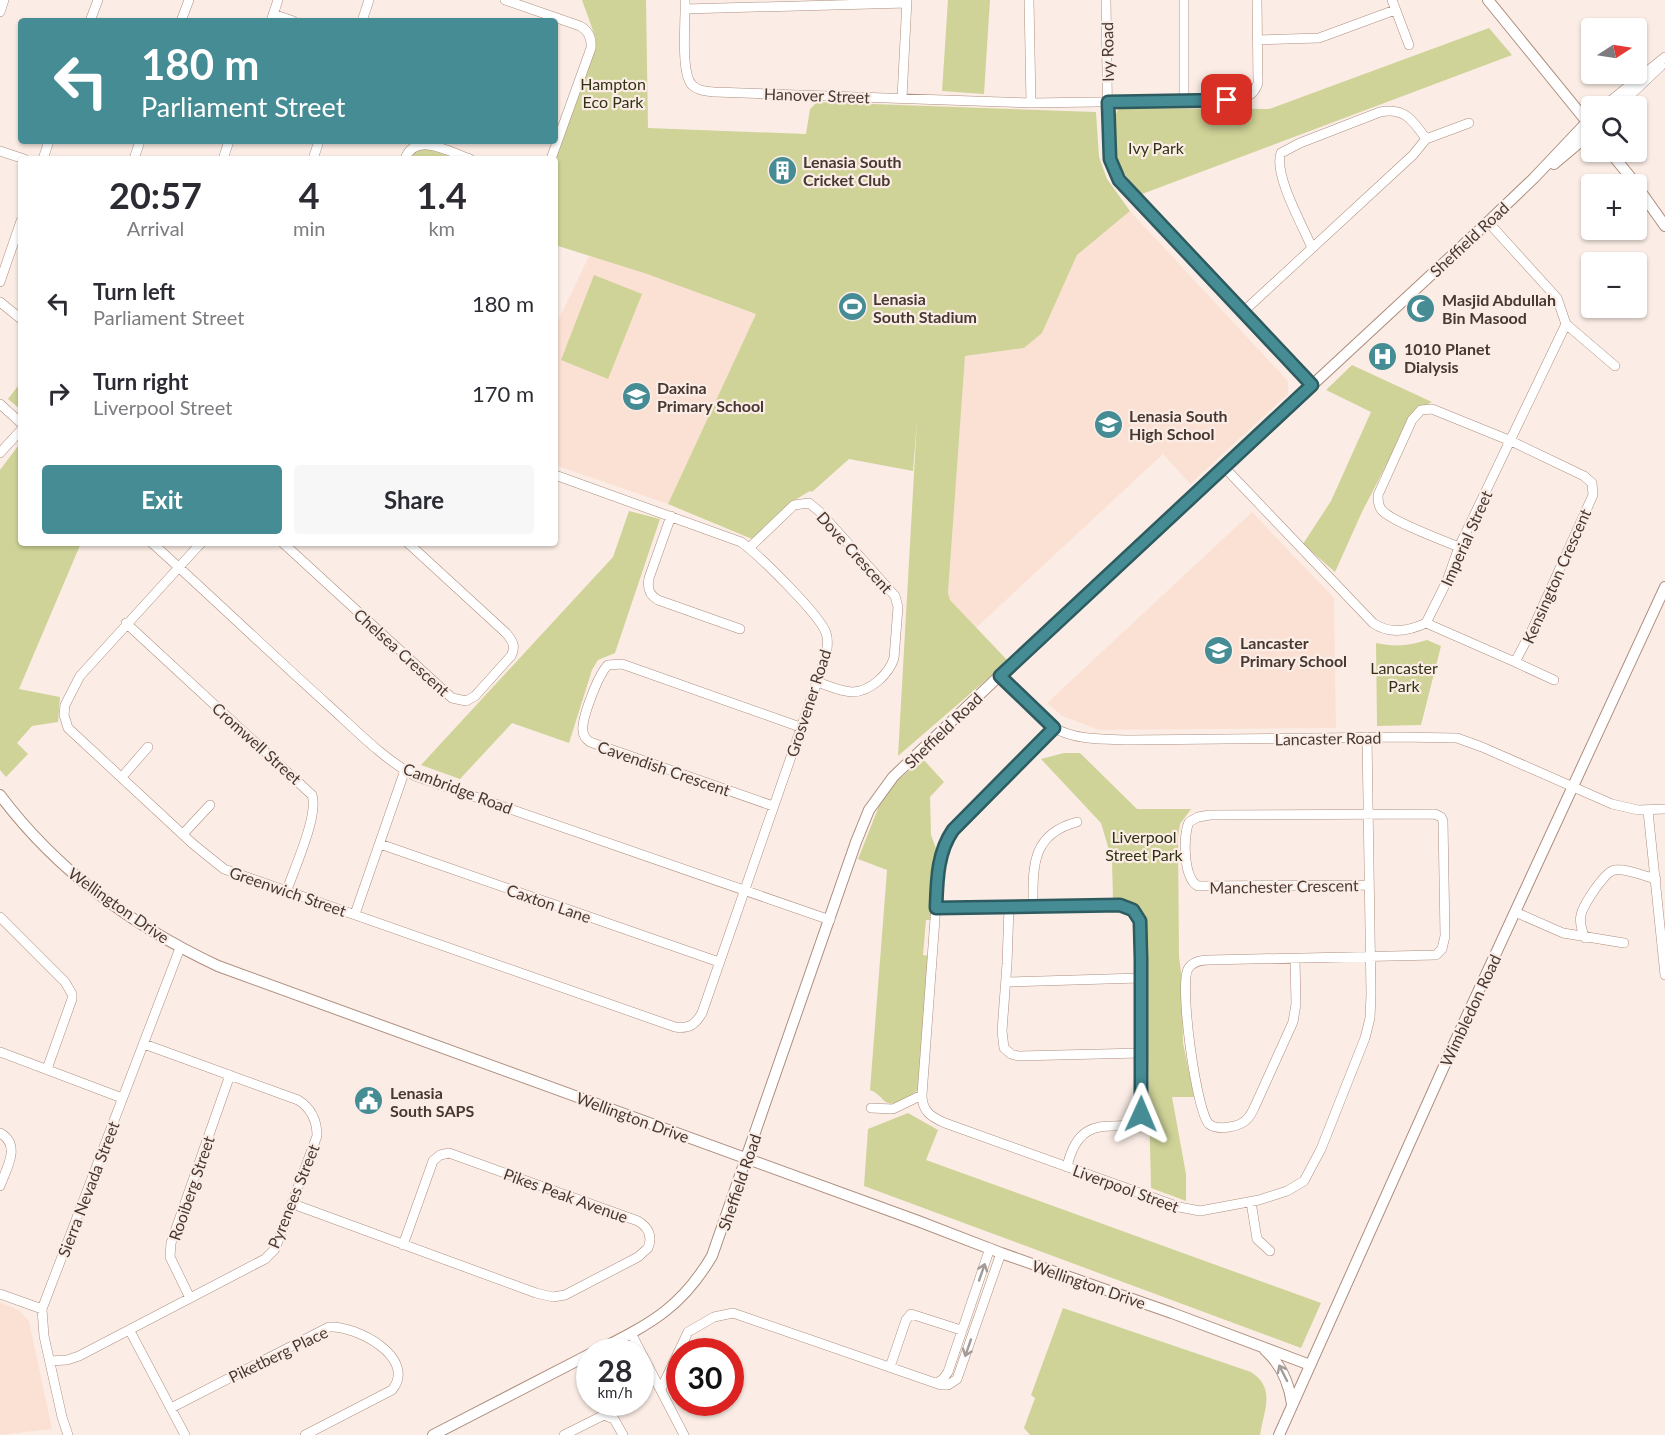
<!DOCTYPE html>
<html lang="en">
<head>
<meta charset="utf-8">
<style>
	body { margin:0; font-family:Lato,sans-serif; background:#f7f7f7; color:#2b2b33; height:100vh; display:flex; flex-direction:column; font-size:22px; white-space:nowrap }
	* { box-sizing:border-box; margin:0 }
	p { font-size:20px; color:#7c7c81 }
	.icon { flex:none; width:33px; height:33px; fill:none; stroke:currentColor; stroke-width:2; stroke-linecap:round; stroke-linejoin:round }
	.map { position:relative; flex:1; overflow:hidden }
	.drawer { position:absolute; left:18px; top:156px; width:540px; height:390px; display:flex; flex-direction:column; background:#fff; border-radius:6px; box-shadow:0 2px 4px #0004 }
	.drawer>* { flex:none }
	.top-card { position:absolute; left:18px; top:18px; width:540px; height:126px; border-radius:6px; box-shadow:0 2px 4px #0004; background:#458c94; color:#fff; overflow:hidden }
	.needle { width:39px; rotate:78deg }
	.tools { position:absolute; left:1581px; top:18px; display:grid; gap:12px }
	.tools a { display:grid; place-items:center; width:66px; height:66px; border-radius:6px; background:#fff; box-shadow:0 2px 4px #0004; font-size:30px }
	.speed { position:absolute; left:576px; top:1338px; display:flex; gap:12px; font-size:30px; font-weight:700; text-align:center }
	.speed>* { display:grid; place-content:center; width:78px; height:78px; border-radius:50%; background:#fff; box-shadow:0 2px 4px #0004; line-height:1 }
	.speed small { font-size:15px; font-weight:400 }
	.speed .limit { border:9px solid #d22; background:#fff; color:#111 }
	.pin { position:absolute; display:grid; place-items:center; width:51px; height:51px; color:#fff; margin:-26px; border-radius:12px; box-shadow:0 3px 9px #0006 }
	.me { position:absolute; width:66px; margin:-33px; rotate:1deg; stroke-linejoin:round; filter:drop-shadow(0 0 4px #0008) }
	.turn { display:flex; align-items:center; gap:21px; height:126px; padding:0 24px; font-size:27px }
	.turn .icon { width:78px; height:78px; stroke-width:2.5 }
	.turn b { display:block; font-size:42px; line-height:51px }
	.eta { display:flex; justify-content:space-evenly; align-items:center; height:102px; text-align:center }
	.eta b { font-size:36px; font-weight:700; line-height:42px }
	.button { display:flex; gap:12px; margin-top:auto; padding:12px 24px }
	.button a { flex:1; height:69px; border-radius:6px; background:#458c94; color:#fff; font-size:24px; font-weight:700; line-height:69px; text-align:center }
	.button a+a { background:#f7f7f7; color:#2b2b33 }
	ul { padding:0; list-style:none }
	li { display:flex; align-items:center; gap:18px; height:90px; padding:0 24px }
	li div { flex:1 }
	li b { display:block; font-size:22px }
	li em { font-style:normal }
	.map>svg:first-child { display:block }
	.built { fill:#fbe1d4 }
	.green { fill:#cfd397 }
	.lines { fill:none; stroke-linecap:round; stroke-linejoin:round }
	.minor-casing { stroke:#ae8e7e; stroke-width:10 }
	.tertiary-casing { stroke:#ae8e7e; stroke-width:12 }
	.minor { stroke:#fff; stroke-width:9 }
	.tertiary { stroke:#fff; stroke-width:10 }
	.oneway { stroke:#a39c98 }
	.route-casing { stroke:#2d5b60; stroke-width:15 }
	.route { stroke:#458c94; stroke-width:10 }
	.labels { text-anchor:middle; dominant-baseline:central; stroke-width:4.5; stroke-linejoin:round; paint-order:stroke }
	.street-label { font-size:16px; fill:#473932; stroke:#fbede6 }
	.park-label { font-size:16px; fill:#313314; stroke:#fbede6 }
	.poi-label { font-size:16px; font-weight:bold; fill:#473932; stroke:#fbede6; text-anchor:start }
</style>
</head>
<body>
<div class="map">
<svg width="1665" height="1435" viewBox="0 0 1665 1435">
	<rect width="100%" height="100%" fill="#fbede6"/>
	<!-- built -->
	<path class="built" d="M1130,211l158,170v13l-98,90 -27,-30 -187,174 -26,-28 -2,-7 17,-237 59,-8 18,-15 35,-78z
		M589,256l58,18 109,40 -88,190 -113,-39v-138z
		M1252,512l82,86 2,130 -237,2 -37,-14 -15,-13z
		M0,1302l20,9 9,10 23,108 -52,6z"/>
	<!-- green -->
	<path class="green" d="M582,0h64l2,128 158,6 4,-25 7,-7 279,10 3,45 8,22 23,32 -53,44 -35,78 -18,15 -59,8 -17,237 2,7 58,61 -110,95 19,-336 -4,51 -64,-12 -37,33 -2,-1 -22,13 -36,35 -84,-35 88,-190 -109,-40 -92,-29v-86l41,-120z
		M948,0h42l-6,94 -42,-3z
		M1489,28l23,27 -370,139c-22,-23 -27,-31 -28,-63 0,-10 0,-15 5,-23l150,1z
		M422,147l36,12h-50l4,-8z
		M594,275l48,19 -34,85 -47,-19z
		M1352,365l80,37 -18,9 -52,101 -27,60 -32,-28 28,-43 40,-89 -45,-22z
		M21,382v28l-13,-11z
		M21,442v101h60l-62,146 41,8 -2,25 -26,4 -15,17 11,11 -22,23 -6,-7v-300z
		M629,511l31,8 -45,134 -17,7 -6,10 -23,73 -57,-20 -52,56 -39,-14 192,-208z
		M1427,640l14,6 -20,79 -44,1 -1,-83c18,4 34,3 51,-3z
		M1064,753h16l57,56h54l-11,15 -2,13 1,120 3,23 1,63 11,54h-22l14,77v27l-35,-13 -6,-266c-7,-17 -14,-20 -32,-21l-1,-41 -11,-37 -60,-64z
		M923,759l21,23 -14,15 1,38 6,16 -6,69h-5l-3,35 6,1 -11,133c-4,6 -9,8 -15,11 -21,10 -17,-4 -33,-10l17,-220 -29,-11 23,-58 15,-19z
		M908,1113l30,17 -12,30 395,143 -20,45 -437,-162 4,-57z
		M1063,1308l188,64c25,16 13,38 9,63h-230l-6,-7 11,-30 -4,-3z"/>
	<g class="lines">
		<defs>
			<path id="minor" d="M505,0l75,26c9,5 12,12 11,22l-40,111
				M685,0c1,19 -5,72 7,85 6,6 14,6 23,7l316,11 196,-3c15,-2 26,-1 31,-17l-1,-83
				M1029,0l2,103
				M1106,0l2,145 2,14 9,21 193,205
				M1184,0v100
				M1392,0l17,45
				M685,9l222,-6
				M0,12l4,-12
				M273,14l20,7
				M90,21l8,-21
				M181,21l8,-21
				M271,21l7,-21
				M362,21l7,-21
				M1257,40l62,-2 76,-28
				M902,98l5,-98
				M1604,106l61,-49
				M1619,106l42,-40
				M1426,139l43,-16
				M0,151l24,8
				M43,159l6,-18
				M134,159l6,-18
				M223,159l6,-18
				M313,159l6,-18
				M405,159c10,-28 45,-7 65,0
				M0,282l21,-61
				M0,302l21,17
				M1244,311l169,-156 13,-16c-13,-19 -22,-32 -46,-27l-80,31 -19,10c-8,21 22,73 31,95
				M1566,324l49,42
				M0,404l21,19
				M0,453l21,-23
				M1224,467l149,156c17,12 36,8 53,0l21,-42 12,-34 107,-223 -9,-26 -69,-76
				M671,516l-22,62c-2,10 0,17 9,22l82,29
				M152,543c59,53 116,108 175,161 28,25 55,54 88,72l415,144
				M201,543l-121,133 -15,29 -1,10 4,13 125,116 31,25 451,158c14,2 20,-2 27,-14l124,-357c1,-7 3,-15 0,-23 -6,-18 -67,-78 -85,-91l-186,-67
				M283,543l169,155 14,3 9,-5 36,-40c5,-9 2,-15 -5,-23l-98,-90
				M749,548l45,-43 15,-2 11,9 75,84 3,11 -4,51c-3,10 -8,16 -16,23 -23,19 -36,9 -61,1
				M126,623l186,172c7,20 -18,74 -25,95
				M1426,623l89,39 18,-34 60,-133 -1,-12 -8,-7 -73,-35 -79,-32 -11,1 -9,10 -34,75c0,5 0,10 3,14 7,11 63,32 78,38
				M1515,662l39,18
				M1000,676c17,17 33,38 53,51 22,14 53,12 78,13l268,-3 58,1 25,9 130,57 26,6 27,-1
				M1054,728l-101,102 -11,19 -4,29 -16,217c0,16 9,22 23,28l234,84 21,4 59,-11 28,-9 17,-10 17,-32 44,-111 5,-20 1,-24 -4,-257
				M122,777l26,-30
				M773,806l-183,-64c-4,-3 -7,-6 -7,-11 -2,-12 16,-58 25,-66l14,-1 178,63
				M1648,811l17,164
				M183,834l27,-29
				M380,844l339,118
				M1033,906c0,-39 -2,-72 44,-84
				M1009,907l-2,57 -5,67 2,17 7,6 7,2 123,-3
				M936,908l184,-3 13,5 6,11 2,193c-12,29 -59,-14 -74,53
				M1515,912l48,21 61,10
				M355,914l50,-144
				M0,917l65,65 7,12v5l-25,70
				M1585,938c-3,-7 -6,-15 -4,-23 2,-10 23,-42 33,-45 12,-2 30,6 42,9
				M1295,959l1,45 -3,18 -38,84c-2,4 -4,9 -7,12 -7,9 -30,13 -39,6 -13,-13 -30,-140 -21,-155 5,-8 13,-9 21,-9l227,-5 6,-6 3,-13 -2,-115 -2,-4 -6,-3 -225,1 -12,2 -9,5c-6,14 -6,56 9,64l171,-1
				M1006,982l134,-4
				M0,1052l122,46
				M871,1108l22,1 29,-14
				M0,1133c22,12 6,36 0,53
				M1251,1202l6,37 13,12
				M293,1204l243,89 17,4 12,-2 73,-38 10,-9c5,-12 0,-21 -10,-27l-189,-68 -9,2 -7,6 -30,84
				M0,1294l42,15
				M190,1298l-20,-41 1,-14 59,-168
				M130,1331l55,104
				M631,1333l53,102
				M50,1361l17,-1 12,-4 186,-97 10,-10 42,-113c0,-16 -6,-28 -19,-36l-154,-56
				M890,1367l16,-47 5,-6 50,16
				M937,1383l6,-4 5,-7 42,-124
				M661,1389l27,-57 26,-15 19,-4 208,72h7l9,-6 44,-126
				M171,1408l158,-81c27,-2 89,31 63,63l-87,45
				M68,1435l-6,-18 -18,-81 -2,-27 138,-361
				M564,1435l40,-20 10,4 9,16"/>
			<path id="tertiary" d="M1488,0l104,128
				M1610,152l26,32
				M1554,164l38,-32
				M1636,185l29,41
				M0,795c57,76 133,131 218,171l700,255 83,32 171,60 138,52
				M1265,1350c17,15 24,33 27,54
				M595,1352c54,-28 85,-42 117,-96l144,-414 13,-32 24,-33 124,-118 471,-437 46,-44 53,-56
				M433,1435l157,-81
				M1279,1435l175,-391 211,-457"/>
		</defs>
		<!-- minor casing -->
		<use href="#minor" class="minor-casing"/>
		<!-- tertiary casing -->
		<use href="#tertiary" class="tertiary-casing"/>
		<!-- minor -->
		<use href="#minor" class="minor"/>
		<!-- tertiary -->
		<use href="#tertiary" class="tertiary"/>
	</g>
	<!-- one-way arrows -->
	<defs><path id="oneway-shaft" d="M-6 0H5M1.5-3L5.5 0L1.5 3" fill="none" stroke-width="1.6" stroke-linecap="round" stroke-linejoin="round" transform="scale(1.5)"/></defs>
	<g class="oneway">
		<use href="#oneway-shaft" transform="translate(982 1272) rotate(-71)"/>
		<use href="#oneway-shaft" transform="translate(968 1348) rotate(109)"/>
		<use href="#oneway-shaft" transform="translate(1283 1373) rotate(-117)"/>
	</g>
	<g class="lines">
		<defs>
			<path id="route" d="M1141,1114v-155l-1,-38 -7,-11 -13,-5 -184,3c1,-27 1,-55 17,-78l101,-102 -54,-52 312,-291 -193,-205 -9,-21 -2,-57 119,-2"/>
		</defs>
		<!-- route casing -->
		<use href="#route" class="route-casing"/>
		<!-- route -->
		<use href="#route" class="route"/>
	</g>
	<!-- icons -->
	<defs>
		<symbol id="building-disc" viewBox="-11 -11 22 22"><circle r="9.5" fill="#458c94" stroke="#fbede6"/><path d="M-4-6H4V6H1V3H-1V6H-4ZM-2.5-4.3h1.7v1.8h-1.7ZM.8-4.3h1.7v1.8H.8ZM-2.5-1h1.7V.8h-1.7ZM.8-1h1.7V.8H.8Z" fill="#fff"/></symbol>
		<symbol id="stadium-disc" viewBox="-11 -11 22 22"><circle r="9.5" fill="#458c94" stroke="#fbede6"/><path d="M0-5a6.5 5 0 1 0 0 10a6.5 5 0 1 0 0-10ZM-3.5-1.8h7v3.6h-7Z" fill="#fff"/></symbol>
		<symbol id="mosque-disc" viewBox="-11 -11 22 22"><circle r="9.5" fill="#458c94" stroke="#fbede6"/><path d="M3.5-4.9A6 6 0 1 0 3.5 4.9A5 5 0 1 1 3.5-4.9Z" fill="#fff"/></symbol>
		<symbol id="hospital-disc" viewBox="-11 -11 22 22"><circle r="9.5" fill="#458c94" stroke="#fbede6"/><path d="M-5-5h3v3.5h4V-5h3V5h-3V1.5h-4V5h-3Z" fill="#fff"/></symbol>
		<symbol id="school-disc" viewBox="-11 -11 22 22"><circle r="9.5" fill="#458c94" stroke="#fbede6"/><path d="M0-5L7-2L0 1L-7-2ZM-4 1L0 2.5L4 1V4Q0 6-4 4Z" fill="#fff"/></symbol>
		<symbol id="civic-disc" viewBox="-11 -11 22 22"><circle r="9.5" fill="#458c94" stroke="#fbede6"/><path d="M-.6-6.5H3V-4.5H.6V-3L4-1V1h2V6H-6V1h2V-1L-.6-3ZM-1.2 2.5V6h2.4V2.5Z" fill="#fff"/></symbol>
	</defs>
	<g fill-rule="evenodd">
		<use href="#building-disc" x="766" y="154" width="33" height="33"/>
		<use href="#stadium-disc" x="836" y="290" width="33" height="33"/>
		<use href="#mosque-disc" x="1404" y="292" width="33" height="33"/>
		<use href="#hospital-disc" x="1366" y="340" width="33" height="33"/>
		<use href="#school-disc" x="620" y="380" width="33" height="33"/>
		<use href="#school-disc" x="1092" y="408" width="33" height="33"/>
		<use href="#school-disc" x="1202" y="634" width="33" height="33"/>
		<use href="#civic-disc" x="352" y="1084" width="33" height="33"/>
	</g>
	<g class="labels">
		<!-- street labels -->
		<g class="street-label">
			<text transform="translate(1107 52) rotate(-91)">Ivy Road</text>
			<text transform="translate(817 95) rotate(2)">Hanover Street</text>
			<text transform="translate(1469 239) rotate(-43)">Sheffield Road</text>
			<text transform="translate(1466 538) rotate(-66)">Imperial Street</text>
			<text transform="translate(855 552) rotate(48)">Dove Crescent</text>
			<text transform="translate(1556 576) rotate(-66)">Kensington Crescent</text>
			<text transform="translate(402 652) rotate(42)">Chelsea Crescent</text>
			<text transform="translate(808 703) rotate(-72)">Grosvener Road</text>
			<text transform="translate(943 730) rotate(-44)">Sheffield Road</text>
			<text transform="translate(1328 738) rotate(-1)">Lancaster Road</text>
			<text transform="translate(257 743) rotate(42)">Cromwell Street</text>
			<text transform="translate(664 768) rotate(19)">Cavendish Crescent</text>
			<text transform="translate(458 788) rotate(21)">Cambridge Road</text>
			<text transform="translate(1284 886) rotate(-1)">Manchester Crescent</text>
			<text transform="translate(288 891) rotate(19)">Greenwich Street</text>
			<text transform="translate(549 903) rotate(19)">Caxton Lane</text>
			<text transform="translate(119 905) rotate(35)">Wellington Drive</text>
			<text transform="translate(1470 1010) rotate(-65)">Wimbledon Road</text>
			<text transform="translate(633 1117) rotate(20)">Wellington Drive</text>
			<text transform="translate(739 1182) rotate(-71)">Sheffield Road</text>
			<text transform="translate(191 1188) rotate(-71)">Rooiberg Street</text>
			<text transform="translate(1126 1188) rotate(20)">Liverpool Street</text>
			<text transform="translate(88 1189) rotate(-69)">Sierra Nevada Street</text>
			<text transform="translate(566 1195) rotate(20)">Pikes Peak Avenue</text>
			<text transform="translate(293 1196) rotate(-68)">Pyrenees Street</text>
			<text transform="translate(1089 1284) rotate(19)">Wellington Drive</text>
			<text transform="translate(278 1354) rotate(-26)">Piketberg Place</text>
		</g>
		<!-- park labels -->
		<g class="park-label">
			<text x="613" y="83">Hampton<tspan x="613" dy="18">Eco Park</tspan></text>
			<text x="1156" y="147">Ivy Park</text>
			<text x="1404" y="667">Lancaster<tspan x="1404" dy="18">Park</tspan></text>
			<text x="1144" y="836">Liverpool<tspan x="1144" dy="18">Street Park</tspan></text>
		</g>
		<!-- poi labels -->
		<g class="poi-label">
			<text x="803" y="161">Lenasia South<tspan x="803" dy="18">Cricket Club</tspan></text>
			<text x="873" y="298">Lenasia<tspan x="873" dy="18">South Stadium</tspan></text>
			<text x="1442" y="299">Masjid Abdullah<tspan x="1442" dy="18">Bin Masood</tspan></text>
			<text x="1404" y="348">1010 Planet<tspan x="1404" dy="18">Dialysis</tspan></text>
			<text x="657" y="387">Daxina<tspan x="657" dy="18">Primary School</tspan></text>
			<text x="1129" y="415">Lenasia South<tspan x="1129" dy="18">High School</tspan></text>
			<text x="1240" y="642">Lancaster<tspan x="1240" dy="18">Primary School</tspan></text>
			<text x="390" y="1092">Lenasia<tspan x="390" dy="18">South SAPS</tspan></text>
		</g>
	</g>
</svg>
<div class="tools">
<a><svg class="needle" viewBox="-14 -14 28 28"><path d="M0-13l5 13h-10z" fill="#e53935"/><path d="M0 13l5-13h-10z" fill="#7c7c81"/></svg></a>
<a><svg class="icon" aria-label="search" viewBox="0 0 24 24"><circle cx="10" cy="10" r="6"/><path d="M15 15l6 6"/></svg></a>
<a>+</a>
<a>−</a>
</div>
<div class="speed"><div>28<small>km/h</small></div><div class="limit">30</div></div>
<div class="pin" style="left:1227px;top:100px;background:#d93025"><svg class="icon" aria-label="arrive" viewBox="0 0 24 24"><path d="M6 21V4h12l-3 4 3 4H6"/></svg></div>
<svg class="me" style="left:1141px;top:1114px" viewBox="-20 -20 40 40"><path d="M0-17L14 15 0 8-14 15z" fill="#458c94" stroke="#fff" stroke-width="4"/></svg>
<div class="top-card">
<div class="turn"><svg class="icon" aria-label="left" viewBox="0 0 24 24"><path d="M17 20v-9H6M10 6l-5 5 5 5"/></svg><div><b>180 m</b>Parliament Street</div></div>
</div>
<section class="drawer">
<div class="eta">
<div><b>20:57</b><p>Arrival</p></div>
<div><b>4</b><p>min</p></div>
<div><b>1.4</b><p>km</p></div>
</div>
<ul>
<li><svg class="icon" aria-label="left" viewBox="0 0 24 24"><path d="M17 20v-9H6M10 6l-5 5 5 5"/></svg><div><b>Turn left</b><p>Parliament Street</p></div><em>180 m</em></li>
<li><svg class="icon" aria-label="right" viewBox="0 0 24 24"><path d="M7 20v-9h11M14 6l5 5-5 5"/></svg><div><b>Turn right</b><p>Liverpool Street</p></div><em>170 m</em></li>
</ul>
<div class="button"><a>Exit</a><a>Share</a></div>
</section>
</div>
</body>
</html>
